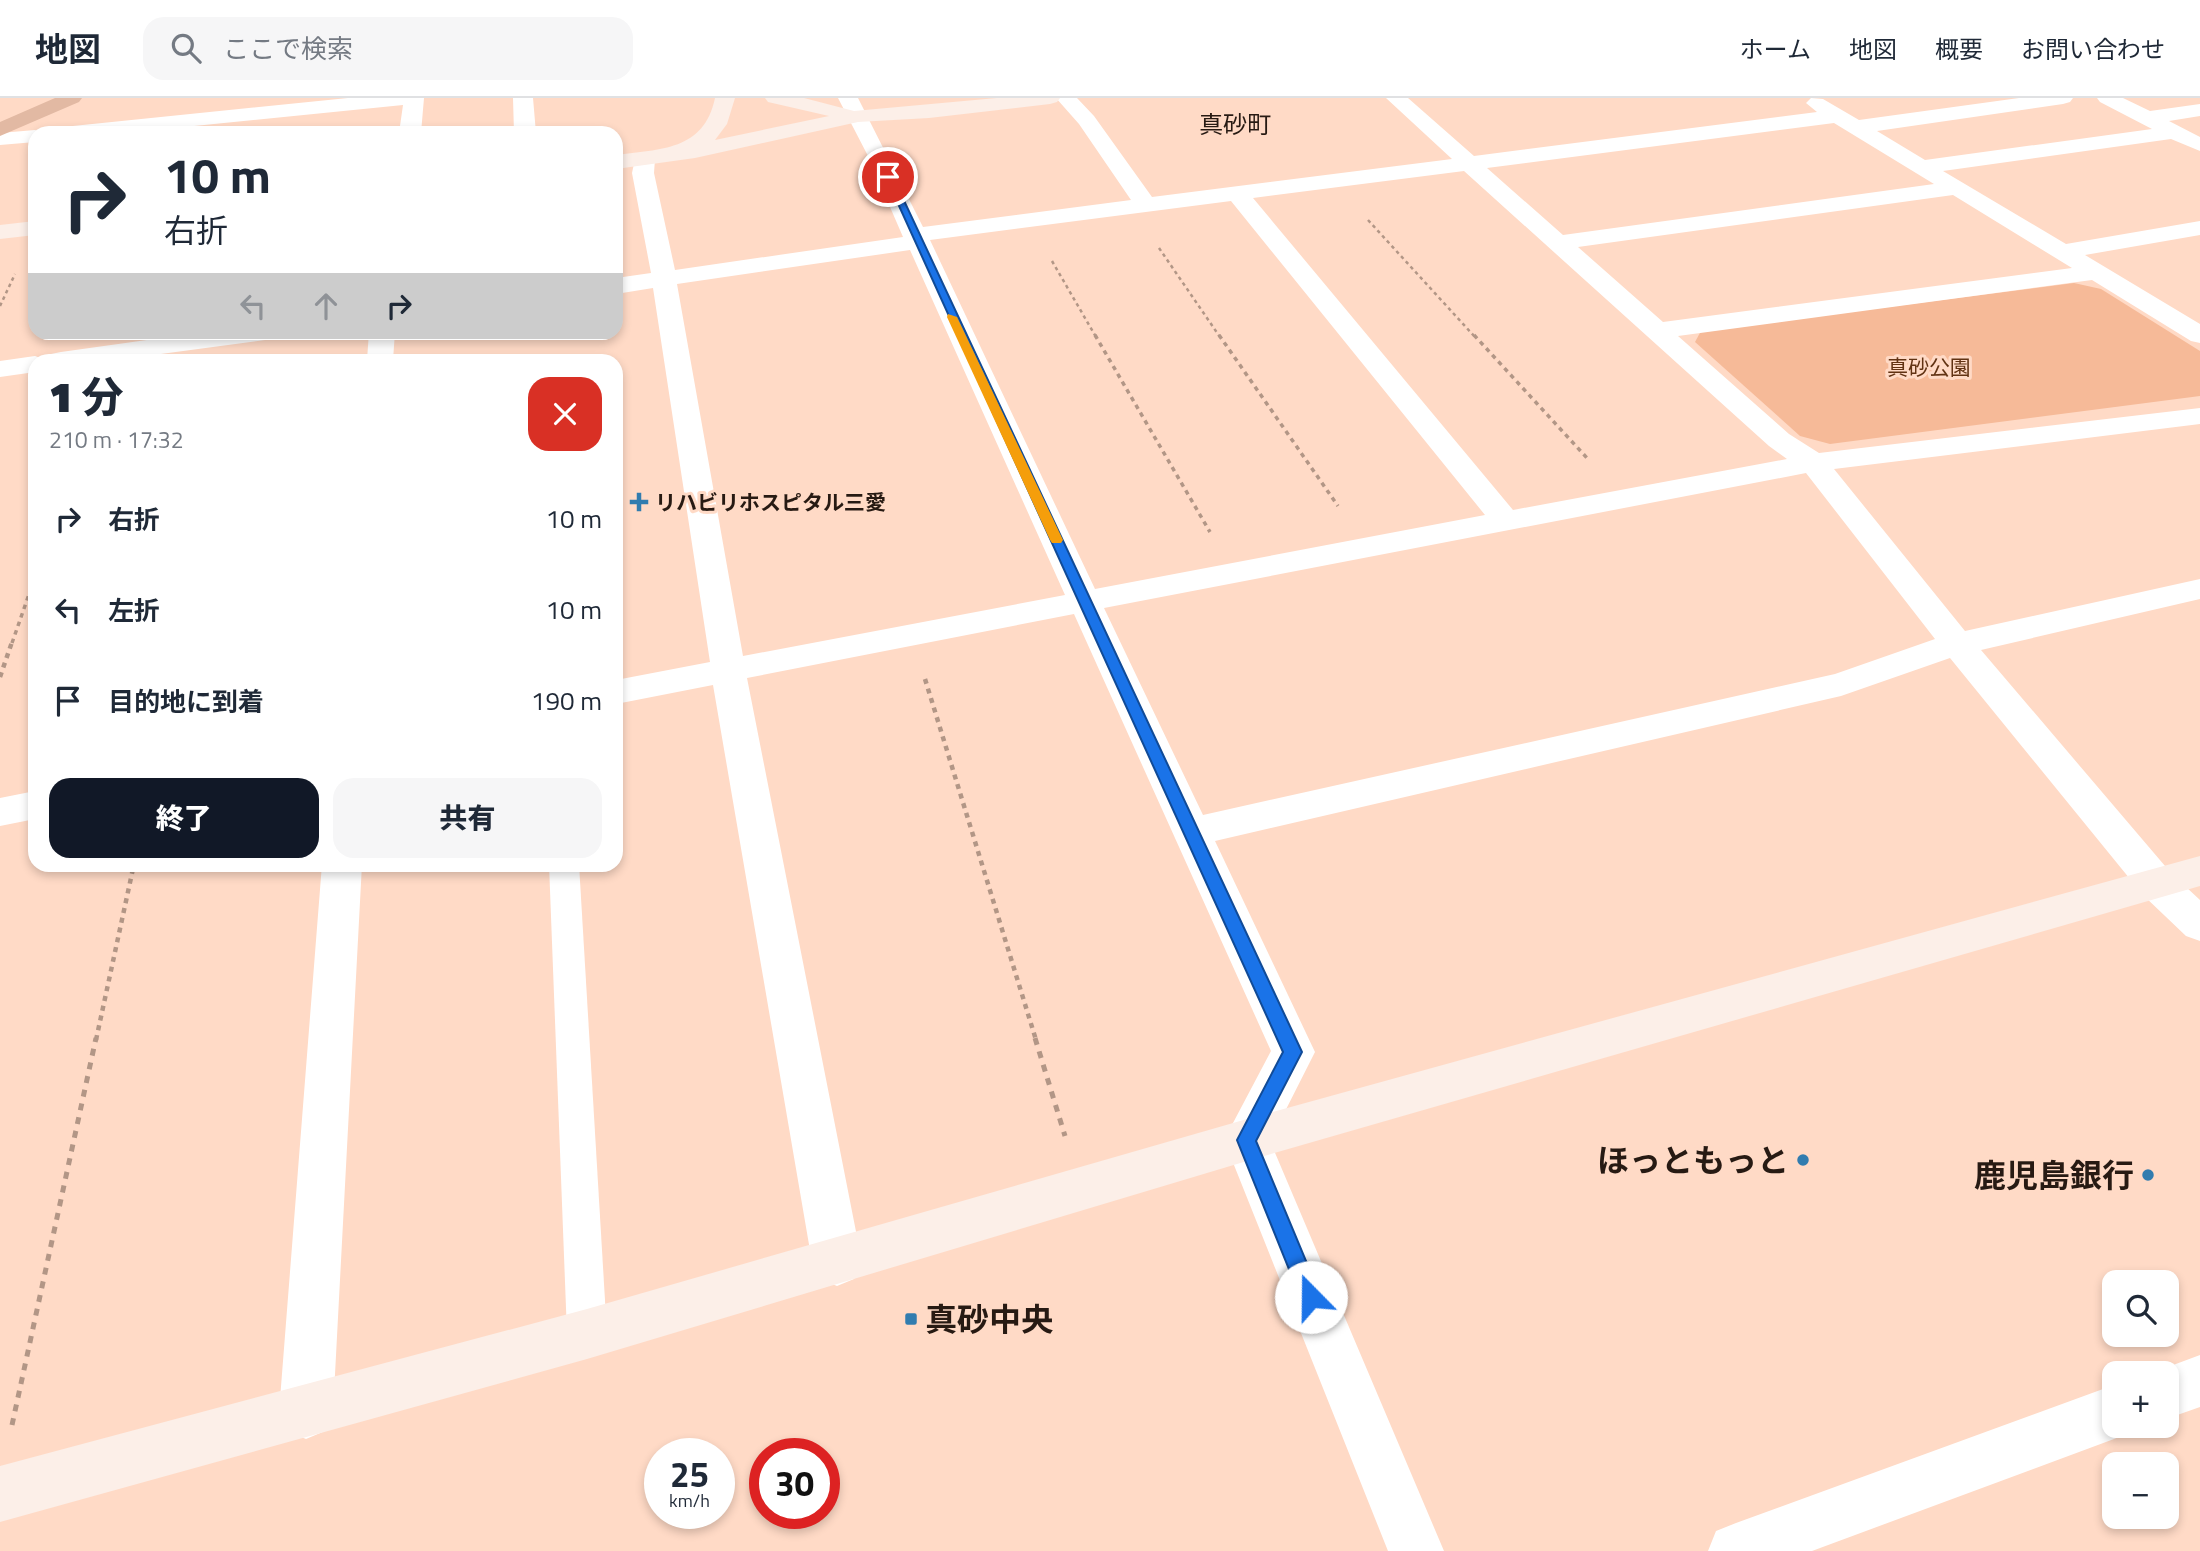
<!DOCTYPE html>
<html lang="ja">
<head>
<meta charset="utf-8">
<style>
	body { margin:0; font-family:"Titillium Web","Noto Sans JP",sans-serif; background:#f6f6f7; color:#1f2937; height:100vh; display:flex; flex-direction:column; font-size:26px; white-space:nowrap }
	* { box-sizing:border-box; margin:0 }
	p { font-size:23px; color:#747a83 }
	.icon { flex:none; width:38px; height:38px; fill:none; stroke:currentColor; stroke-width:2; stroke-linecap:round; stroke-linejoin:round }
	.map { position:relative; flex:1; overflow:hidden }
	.panel { position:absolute; left:28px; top:256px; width:595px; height:518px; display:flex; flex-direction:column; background:#fff; border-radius:21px; box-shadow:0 4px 10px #0003 }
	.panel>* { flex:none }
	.hud { position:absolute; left:28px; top:28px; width:595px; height:214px; border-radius:21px; box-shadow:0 4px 10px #0003; background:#fff; color:#1f2937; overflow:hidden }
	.fabs { position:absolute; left:2102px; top:1172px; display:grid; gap:14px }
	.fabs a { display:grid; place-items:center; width:77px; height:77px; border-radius:14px; background:#fff; box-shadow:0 4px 10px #0003; font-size:35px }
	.speed { position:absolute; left:644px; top:1340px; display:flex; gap:14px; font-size:35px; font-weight:700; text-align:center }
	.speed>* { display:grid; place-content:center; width:91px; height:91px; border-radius:50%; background:#fff; box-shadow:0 4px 10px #0003; line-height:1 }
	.speed small { font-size:18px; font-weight:400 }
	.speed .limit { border:10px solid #d22; background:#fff; color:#111 }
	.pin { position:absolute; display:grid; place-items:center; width:60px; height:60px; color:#fff; margin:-30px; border:4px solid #fff; border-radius:50%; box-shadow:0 2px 7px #0007 }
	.me { position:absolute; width:77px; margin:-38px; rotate:338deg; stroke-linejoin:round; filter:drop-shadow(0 0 5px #0008) }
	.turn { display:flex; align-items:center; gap:24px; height:147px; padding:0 21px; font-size:32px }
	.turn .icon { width:91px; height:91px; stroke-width:2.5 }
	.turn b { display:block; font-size:49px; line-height:60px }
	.lanes { display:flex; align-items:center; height:66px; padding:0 21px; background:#0003; justify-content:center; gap:35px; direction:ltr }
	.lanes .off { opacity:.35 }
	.round { display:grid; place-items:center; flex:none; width:74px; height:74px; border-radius:21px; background:#f6f6f7 }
	.headline { display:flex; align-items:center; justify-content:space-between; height:119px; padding:0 21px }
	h1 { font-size:42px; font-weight:800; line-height:52px }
	.cta { display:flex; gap:14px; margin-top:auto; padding:14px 21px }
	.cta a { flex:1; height:80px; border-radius:21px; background:#111827; color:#fff; font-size:28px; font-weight:800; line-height:80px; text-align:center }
	.cta a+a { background:#f6f6f7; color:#1f2937 }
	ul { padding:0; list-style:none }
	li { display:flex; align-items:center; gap:21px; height:91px; padding:0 21px }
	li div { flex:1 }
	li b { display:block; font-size:26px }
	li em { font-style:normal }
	header { display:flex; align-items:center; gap:42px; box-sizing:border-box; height:98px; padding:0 35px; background:#fff; border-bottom:2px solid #e0e1e3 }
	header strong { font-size:33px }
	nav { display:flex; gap:38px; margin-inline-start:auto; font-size:24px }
	.search { width:490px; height:63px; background:#f6f6f7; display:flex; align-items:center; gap:18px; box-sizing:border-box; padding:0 24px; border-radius:21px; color:#747a83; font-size:26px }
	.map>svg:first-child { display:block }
	.green { fill:#f6ba98 }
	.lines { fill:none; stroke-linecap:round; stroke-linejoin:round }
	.path-far3 { stroke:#b29686; stroke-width:2.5; stroke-dasharray:3.5 3.5; stroke-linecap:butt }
	.path-far2 { stroke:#b29686; stroke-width:3.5; stroke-dasharray:4.5 4.5; stroke-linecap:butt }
	.path-far1 { stroke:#b29686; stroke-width:4.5; stroke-dasharray:5 5; stroke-linecap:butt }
	.path { stroke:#b29686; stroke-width:5; stroke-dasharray:7 7; stroke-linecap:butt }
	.lane { fill:#fff; fill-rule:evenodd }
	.street { fill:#fff; fill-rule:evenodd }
	.secondary { fill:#fcefe8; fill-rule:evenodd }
	.highway { fill:#e2b9a3; fill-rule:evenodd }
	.route { fill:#1a73e8; stroke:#114b97; stroke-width:2 }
	.slow { fill:#f59e0b }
	.poi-dot { fill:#317caf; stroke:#ffdac6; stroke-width:2.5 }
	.labels { text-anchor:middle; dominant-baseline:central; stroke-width:6; stroke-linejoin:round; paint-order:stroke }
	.far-park-label { font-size:21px; fill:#623313; stroke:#ffdac6 }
	.far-poi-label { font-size:21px; font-weight:bold; fill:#271a13; stroke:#ffdac6; text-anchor:start }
	.far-quarter-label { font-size:24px; fill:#271a13; stroke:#ffdac6 }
	.near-poi-label { font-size:32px; font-weight:bold; fill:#271a13; stroke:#ffdac6; text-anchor:end }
</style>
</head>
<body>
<header>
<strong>地図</strong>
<div class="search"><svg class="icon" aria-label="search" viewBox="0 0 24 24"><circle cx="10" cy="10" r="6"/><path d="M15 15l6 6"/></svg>ここで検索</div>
<nav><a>ホーム</a><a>地図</a><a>概要</a><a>お問い合わせ</a></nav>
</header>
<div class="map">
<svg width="2200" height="1453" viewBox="0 0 2200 1453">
	<rect width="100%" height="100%" fill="#ffdac6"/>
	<!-- green -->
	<path class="green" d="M2074,185l27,6 99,62v45l-370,48 -30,-8 -105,-94 6,-11z"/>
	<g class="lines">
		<!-- path-far3 -->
		<path class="path-far3" d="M1368,122l107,117
			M1159,150l61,89
			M1052,163l44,76
			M0,208l15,-32"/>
		<!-- path-far2 -->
		<path class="path-far2" d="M1095,237l115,197
			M1219,237l119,171
			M1474,237l113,123
			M12,545l23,-66"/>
		<!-- path-far1 -->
		<path class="path-far1" d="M0,579l12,-35
			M925,581l111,361
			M96,942l38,-176"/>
		<!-- path -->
		<path class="path" d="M1035,940l30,98
			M12,1327l84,-387"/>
		<!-- lane -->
		<path class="lane" d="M549,766h30l28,470 -6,14 -14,6 -14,-6 -6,-14z"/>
		<!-- street -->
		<path class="street" d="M348,0h76l-3,35h-22l4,-28 -278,28h-73l3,-5 8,-1z
			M513,0h20l3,35h-22z
			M838,0h20l65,129 208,-27 -52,-76 -23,-26h21l17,18 58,81 300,-38 -66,-61h22l66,58 343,-44 -11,-9 5,-5 12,1 36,21 160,-22h54l-3,4 -7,2 -186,27 48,29 227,-31 -52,-27 -3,-4h26l27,13 50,-7v12l-31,5 31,16v14l-29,-12 -228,32 123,73 134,-23v14l-115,20 115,69v19l-9,-2 -99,-61 -414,56 111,98 30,19 381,-45v16l-366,45 131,162 235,-52v20l-219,51 190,223 29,27v41l-14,-5 -43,-41 -193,-237 -109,38 -626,145 100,211 -45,89 174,410h-56l-164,-411 47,-89 -197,-437 -327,64 115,584 -8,17 -17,7 -17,-7 -8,-17 -99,-577 -97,19v-24l94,-18 -57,-374 -37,6v-16l35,-5 -19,-100 4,-19h16l3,5 -1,14 21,97 228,-33 -35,-81zM1834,25l100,61 -371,51 -76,-67zM1464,73l305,275 18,13 -274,51 -260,-312zM1953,97l119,73 -409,54 -85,-75zM1231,103l254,314 -390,74 -165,-349zM910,152l155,345 -322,61 -66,-372zM1806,375l129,166 -100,35 -632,141 -99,-207z
			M35,32l9,3h-9v9l-35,3v-12z
			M204,234h74l-4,6 -9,2 -149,20h-68l3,-6 10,-2z
			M369,234h26l-2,28h-26z
			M35,258l11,4h-11v12l-35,5v-16z
			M35,693v28l-35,7v-28z
			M322,766h40l-29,548 -8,19 -19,8 -19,-8 -8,-19z
			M2200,1257v52l-34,12v-45h-17z
			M2114,1287v41h21l-2,5 -19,8 -302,112h-104l8,-20 20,-8z"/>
		<!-- secondary -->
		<path class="secondary" d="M715,0h20l-8,26 -12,16 114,-24 -61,-14 -3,-4h39l50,13 143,-13h63l-3,4 -7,2 -121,14 -71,4 -163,36 -79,11v-14c44,-6 88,-4 99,-57z
			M35,123v14l-35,4v-14z
			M2200,758v30l-953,275 -660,198 -587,163v-56l587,-157 660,-190z"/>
		<!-- highway -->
		<path class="highway" d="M55,0h27l-3,4 -79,34v-14z"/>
	</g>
	<!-- route -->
	<path class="route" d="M885,77l8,2 409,875 -46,89 65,156 -3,7 -7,3 -8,-3 -66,-164 46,-88z"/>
	<!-- slow -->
	<path class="slow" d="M948,216l9,3 106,223 -2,3h-9l-2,-3 -103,-223z"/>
	<!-- markers -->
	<g class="poi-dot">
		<path d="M635.5 393.5h7v7h7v7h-7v7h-7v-7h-7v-7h7z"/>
		<circle cx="1803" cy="1062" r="7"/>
		<circle cx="2148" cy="1077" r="7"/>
		<rect x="904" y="1214" width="14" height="14" rx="3.5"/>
	</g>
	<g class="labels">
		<!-- far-park labels -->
		<g class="far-park-label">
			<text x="1929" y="269">真砂公園</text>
		</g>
		<!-- far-poi labels -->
		<g class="far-poi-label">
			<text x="655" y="404">リハビリホスピタル三愛</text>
		</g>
		<!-- far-quarter labels -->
		<g class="far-quarter-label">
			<text x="1235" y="26">真砂町</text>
		</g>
		<!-- near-poi labels -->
		<g class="near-poi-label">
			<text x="1789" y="1062">ほっともっと</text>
			<text x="2134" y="1077">鹿児島銀行</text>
			<text x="925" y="1221" text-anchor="start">真砂中央</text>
		</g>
	</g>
</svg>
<div class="fabs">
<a><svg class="icon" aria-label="search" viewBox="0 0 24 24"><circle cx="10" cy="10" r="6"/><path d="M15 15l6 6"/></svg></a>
<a>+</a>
<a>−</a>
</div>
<div class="speed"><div>25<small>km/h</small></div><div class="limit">30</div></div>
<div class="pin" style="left:888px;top:79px;background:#d93025"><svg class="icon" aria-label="arrive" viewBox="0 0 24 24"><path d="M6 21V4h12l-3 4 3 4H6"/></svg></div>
<svg class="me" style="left:1311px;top:1199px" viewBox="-20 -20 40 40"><circle r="19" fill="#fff"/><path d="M0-13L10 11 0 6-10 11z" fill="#1a73e8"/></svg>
<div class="hud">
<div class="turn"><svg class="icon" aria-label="right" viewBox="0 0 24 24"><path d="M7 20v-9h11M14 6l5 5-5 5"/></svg><div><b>10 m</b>右折</div></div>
<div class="lanes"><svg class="icon off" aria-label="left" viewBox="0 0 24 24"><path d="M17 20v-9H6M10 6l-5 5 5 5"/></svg><svg class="icon off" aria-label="ahead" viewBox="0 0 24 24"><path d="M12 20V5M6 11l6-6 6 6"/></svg><svg class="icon" aria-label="right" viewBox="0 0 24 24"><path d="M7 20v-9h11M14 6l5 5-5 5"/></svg></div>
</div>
<section class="panel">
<div class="headline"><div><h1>1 分</h1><p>210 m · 17:32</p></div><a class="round" style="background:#d93025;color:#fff"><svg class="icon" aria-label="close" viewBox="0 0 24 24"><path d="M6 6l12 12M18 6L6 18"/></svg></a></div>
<ul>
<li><svg class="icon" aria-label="right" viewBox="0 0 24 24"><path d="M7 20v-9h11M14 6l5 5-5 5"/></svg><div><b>右折</b></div><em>10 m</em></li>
<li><svg class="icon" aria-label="left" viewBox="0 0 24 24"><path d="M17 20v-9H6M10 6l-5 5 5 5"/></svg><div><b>左折</b></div><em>10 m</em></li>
<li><svg class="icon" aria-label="arrive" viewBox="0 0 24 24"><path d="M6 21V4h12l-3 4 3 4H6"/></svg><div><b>目的地に到着</b></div><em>190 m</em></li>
</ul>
<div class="cta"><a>終了</a><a>共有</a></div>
</section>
</div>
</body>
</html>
